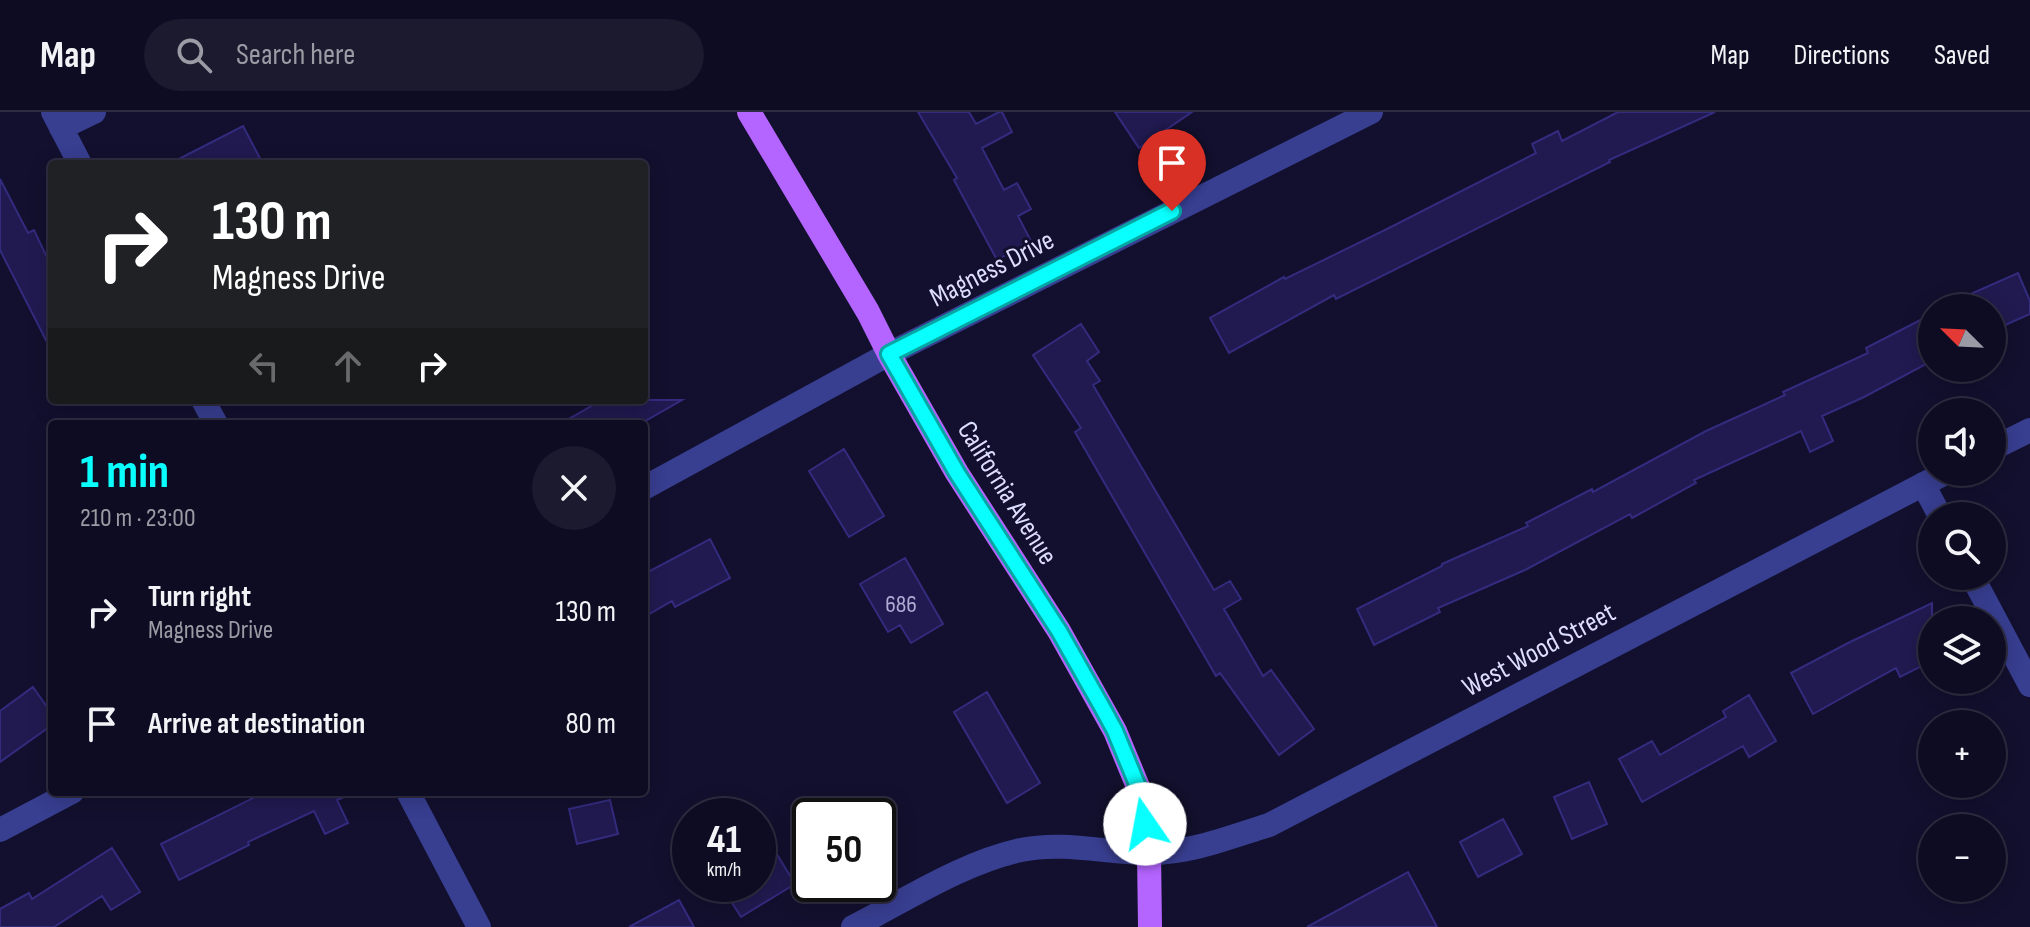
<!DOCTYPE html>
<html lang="en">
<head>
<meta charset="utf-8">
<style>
	body { margin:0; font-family:"Sofia Sans Condensed",sans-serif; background:#1c1a2f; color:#f1f3f6; height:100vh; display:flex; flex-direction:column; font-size:30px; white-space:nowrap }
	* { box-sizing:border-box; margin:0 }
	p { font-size:26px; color:#9b9ba5 }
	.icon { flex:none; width:44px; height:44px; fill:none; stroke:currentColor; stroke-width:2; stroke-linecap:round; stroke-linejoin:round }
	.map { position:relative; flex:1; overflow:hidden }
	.drawer { position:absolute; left:48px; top:308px; width:600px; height:376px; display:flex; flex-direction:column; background:#0e0c22; border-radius:8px; box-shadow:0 4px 20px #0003,0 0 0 2px #2e2c40 }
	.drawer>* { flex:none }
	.banner { position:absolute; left:48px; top:48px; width:600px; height:244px; border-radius:8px; box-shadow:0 4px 20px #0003,0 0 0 2px #2e2c40; background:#202124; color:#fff; overflow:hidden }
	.needle { width:52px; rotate:294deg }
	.fabs { position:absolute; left:1918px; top:182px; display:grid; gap:16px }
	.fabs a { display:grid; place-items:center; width:88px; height:88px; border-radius:50%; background:#0e0c22; box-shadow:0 4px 20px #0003,0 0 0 2px #2e2c40; font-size:40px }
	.speed { position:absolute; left:672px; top:686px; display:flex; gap:16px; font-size:40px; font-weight:700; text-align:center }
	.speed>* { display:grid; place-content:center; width:104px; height:104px; border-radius:50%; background:#0e0c22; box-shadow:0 4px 20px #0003,0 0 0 2px #2e2c40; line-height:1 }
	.speed small { font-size:20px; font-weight:400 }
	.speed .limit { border:4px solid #111; border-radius:12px; background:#fff; color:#111 }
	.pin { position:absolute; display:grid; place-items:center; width:68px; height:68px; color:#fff; margin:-82px -34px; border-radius:50% 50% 50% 0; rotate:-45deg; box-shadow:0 0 8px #0007 }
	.pin .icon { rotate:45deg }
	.me { position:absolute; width:88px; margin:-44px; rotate:348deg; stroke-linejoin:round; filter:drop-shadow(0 0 6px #0008) }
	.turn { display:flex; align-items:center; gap:28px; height:168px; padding:0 32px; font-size:36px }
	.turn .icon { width:104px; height:104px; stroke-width:2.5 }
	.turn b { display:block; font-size:56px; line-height:68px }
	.lanes { display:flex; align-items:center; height:76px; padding:0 32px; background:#0003; justify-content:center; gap:40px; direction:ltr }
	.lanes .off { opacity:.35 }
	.round { display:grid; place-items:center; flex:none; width:84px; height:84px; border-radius:42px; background:#1c1a2f }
	.head { display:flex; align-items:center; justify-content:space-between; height:136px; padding:0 32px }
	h1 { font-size:48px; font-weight:700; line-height:60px; color:#09fffd }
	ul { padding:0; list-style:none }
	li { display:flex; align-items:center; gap:24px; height:112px; padding:0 32px }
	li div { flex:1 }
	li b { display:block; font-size:30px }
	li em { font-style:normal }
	header { display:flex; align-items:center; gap:48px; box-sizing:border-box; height:112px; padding:0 40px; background:#0e0c22; border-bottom:2px solid #2e2c40 }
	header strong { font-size:38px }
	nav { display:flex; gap:44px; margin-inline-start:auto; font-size:28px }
	.search { width:560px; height:72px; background:#1c1a2f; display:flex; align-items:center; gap:20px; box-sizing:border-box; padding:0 28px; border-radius:44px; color:#9b9ba5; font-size:30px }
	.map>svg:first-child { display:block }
	.building { fill:#201a50; stroke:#332b7e; stroke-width:2 }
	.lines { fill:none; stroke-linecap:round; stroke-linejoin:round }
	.minor { stroke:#383e90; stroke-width:24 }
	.major { stroke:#b464ff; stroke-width:24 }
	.route-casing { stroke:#06a6a4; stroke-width:20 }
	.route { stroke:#09fffd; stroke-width:14 }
	.labels { text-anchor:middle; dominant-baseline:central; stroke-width:6; stroke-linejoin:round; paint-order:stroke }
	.number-label { font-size:24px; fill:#aeacd3 }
	.street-label { font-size:28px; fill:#ddf; stroke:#12102e }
</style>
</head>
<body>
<header>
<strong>Map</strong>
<div class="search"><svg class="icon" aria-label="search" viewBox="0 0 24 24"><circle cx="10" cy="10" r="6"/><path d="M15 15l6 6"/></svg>Search here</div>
<nav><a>Map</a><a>Directions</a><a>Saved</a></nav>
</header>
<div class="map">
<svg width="2030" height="815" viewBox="0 0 2030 815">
	<rect width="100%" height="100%" fill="#12102e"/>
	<!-- building -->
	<path class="building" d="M918,0h51l7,12 23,-12h3l10,20 -30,16 22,42 13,-7 14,26 -13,7 13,25 -34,19 -43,-80 3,-2z
		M1115,0h77l-53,36z
		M1618,0h97l-106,48 1,2 -274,137 -2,-4 -105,58 -19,-35 74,-41 1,2 104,-51 147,-75 -4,-9 26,-13 4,10z
		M243,14l20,38h-94z
		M0,67l28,54 6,-3 18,38v84l-52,-102z
		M2018,161l12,28v13l-38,17v-23h-53z
		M1932,202v47l-68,36 -42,19 11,25 -23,11 -9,-21 -107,49 2,3 -64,35 -2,-4 -105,56 -87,38 2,4 -66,33 -17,-36 85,-43v-2l86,-38 -2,-3 66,-34 1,3 113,-61 79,-36 -2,-3 85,-39 -2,-5z
		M1081,212l18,28 -12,9 13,20 -7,4 121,205 16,-9 11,18 -17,10 39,67 8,-6 43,59 -35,26 -59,-82 -4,3 -141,-244 6,-4 -48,-73z
		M602,288h80l-42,24h-80z
		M844,337l40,67 -35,21 -40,-66z
		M710,427l20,39 -55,29 -3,-6 -28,16v-43z
		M905,446l38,66 -32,19 -11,-18 -12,7 -28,-48z
		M1932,491v58l-32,16 -4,-9 -83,46 -22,-41 59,-31z
		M33,575l19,27v11l-52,37v-51z
		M987,580l53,91 -33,20 -53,-91z
		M1749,583l27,46 -27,16 -6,-11 -101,56 -23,-43 33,-18 8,14 66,-38 -3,-6z
		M1589,670l18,42 -35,15 -18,-42z
		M265,680h90l-18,8 11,23 -23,11 -11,-23 -66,31 1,3 -70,35 -18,-36z
		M610,688l8,34 -41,10 -8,-35z
		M1503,707l19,35 -44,23 -18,-35z
		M112,736l28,44 -29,18 -9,-14 -48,31h-54v-18l29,-16 3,6z
		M775,739l20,33 -54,33 -21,-33h38v-22z
		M1408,760l29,55h-130z
		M679,788l15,27h-65z"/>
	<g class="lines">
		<!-- minor -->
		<path class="minor" d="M53,0l27,52
			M61,16l33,-16
			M203,288l13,24
			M1992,337l38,-19
			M1923,372l17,32
			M644,376l245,-134 482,-242
			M1972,464l58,109
			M408,680l71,135
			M0,718l72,-38
			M853,815c53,-27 109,-64 168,-77 43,-9 85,3 128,3 42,0 81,-16 120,-28l678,-353"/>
		<!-- major -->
		<path class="major" d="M749,0l119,200 21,42 68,119 102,158 56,100 26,63 8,59 1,74"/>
	</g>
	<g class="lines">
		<defs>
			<path id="route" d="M1145,712l-4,-30 -26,-63 -13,-24 -43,-76 -102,-158 -68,-119 283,-143"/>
		</defs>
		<!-- route casing -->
		<use href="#route" class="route-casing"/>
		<!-- route -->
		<use href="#route" class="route"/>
	</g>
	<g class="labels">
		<!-- number labels -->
		<g class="number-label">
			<text x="901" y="492">686</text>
		</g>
		<!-- street labels -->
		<g class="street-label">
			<text transform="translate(992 157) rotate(-27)">Magness Drive</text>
			<text transform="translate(1007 381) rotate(58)">California Avenue</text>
			<text transform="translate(1539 538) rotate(-28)">West Wood Street</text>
		</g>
	</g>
</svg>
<div class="fabs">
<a><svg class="needle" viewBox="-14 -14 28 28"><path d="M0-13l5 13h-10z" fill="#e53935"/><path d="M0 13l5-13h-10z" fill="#9b9ba5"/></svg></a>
<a><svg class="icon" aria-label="sound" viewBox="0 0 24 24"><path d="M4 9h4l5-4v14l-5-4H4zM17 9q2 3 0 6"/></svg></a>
<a><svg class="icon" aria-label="search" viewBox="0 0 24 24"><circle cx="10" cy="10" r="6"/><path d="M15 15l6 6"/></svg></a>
<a><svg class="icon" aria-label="layers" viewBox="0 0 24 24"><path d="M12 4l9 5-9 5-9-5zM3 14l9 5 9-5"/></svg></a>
<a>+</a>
<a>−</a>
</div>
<div class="speed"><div>41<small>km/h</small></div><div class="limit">50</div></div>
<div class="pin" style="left:1172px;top:99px;background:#d93025"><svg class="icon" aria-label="arrive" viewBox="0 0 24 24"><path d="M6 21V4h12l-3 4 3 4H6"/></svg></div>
<svg class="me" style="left:1145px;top:712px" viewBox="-20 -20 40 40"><circle r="19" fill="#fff"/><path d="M0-13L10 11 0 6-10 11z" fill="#09fffd"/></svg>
<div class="banner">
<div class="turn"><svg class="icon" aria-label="right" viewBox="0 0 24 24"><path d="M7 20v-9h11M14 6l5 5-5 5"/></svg><div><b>130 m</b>Magness Drive</div></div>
<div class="lanes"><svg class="icon off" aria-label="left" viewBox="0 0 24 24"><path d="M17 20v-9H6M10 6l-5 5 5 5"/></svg><svg class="icon off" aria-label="ahead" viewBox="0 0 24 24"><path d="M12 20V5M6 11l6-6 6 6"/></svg><svg class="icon" aria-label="right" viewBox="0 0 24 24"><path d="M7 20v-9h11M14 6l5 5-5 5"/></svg></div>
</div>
<section class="drawer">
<div class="head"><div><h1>1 min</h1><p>210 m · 23:00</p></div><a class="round"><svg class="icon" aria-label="close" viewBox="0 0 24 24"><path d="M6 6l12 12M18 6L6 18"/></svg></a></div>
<ul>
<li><svg class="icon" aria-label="right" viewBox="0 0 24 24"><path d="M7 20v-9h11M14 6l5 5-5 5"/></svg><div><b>Turn right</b><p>Magness Drive</p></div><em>130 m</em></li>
<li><svg class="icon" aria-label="arrive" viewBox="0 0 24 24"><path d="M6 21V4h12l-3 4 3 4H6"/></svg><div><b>Arrive at destination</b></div><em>80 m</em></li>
</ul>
</section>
</div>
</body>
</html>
